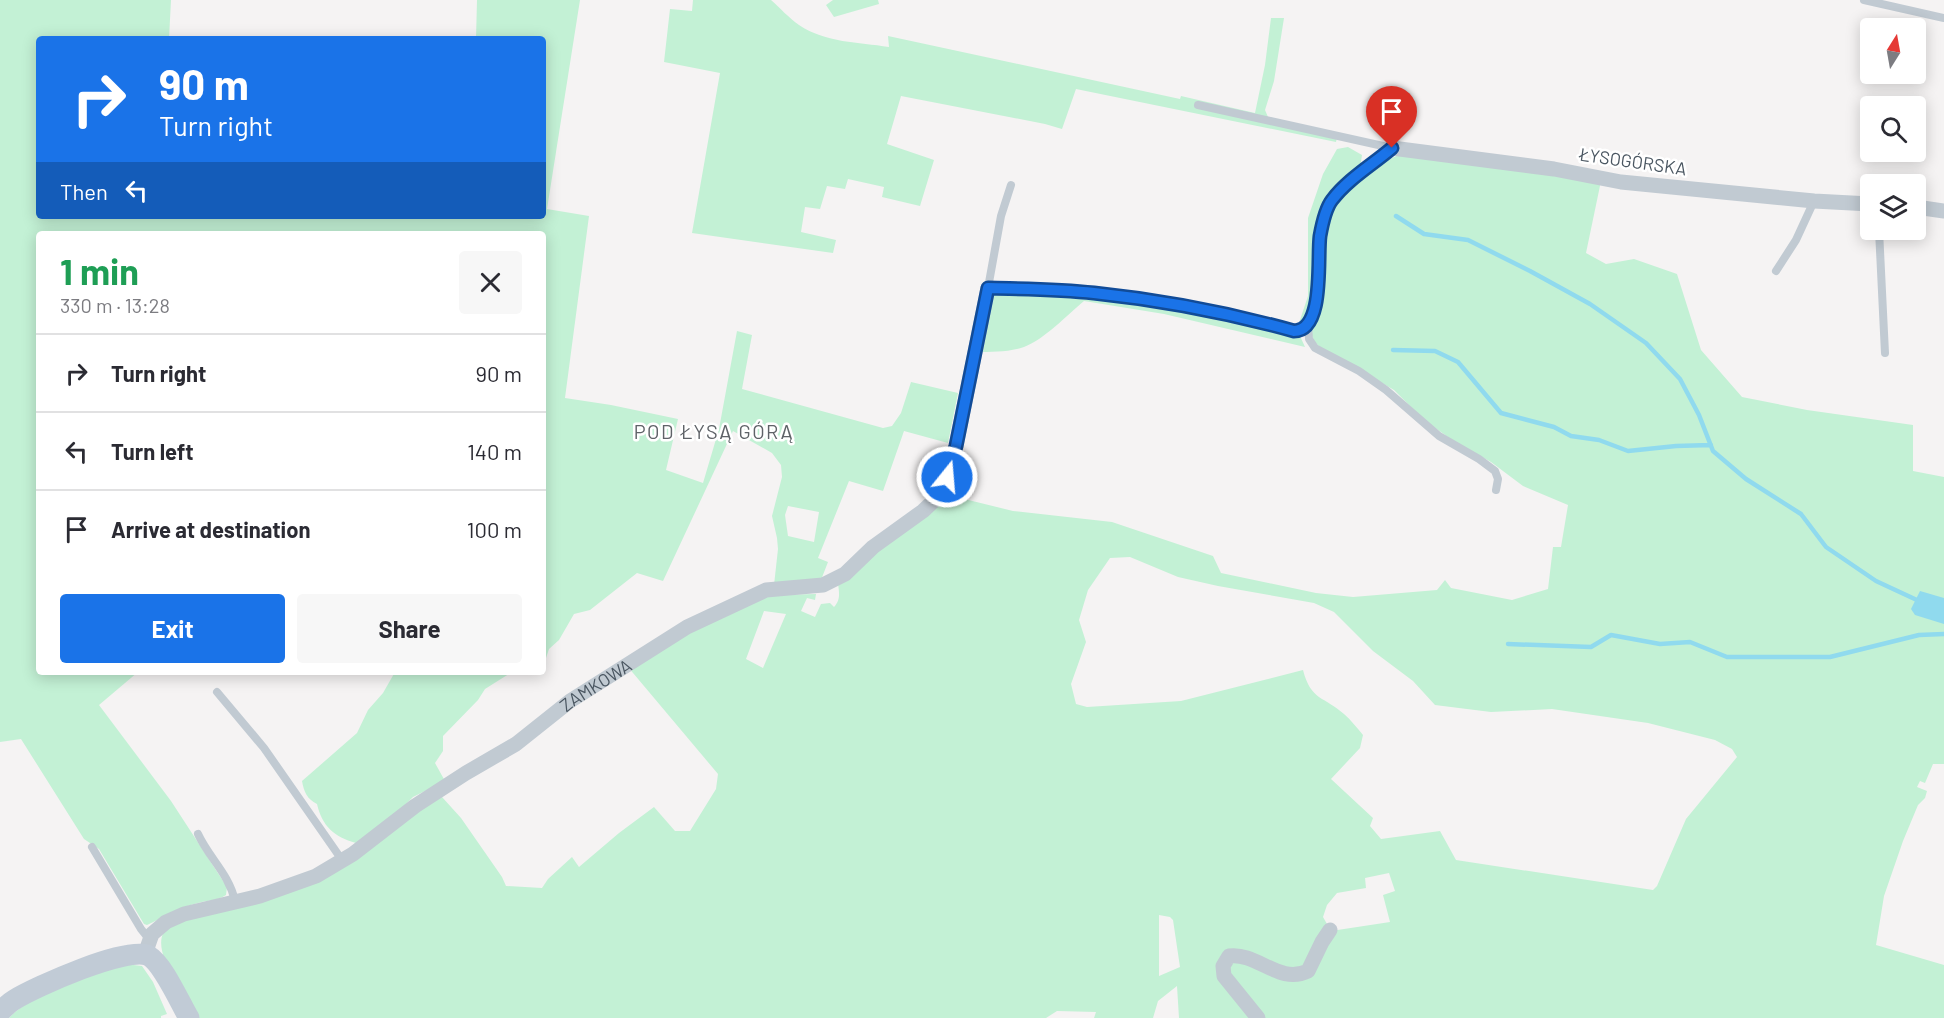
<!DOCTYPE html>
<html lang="en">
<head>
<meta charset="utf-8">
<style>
	body { margin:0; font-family:Barlow,sans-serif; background:#f7f7f7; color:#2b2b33; height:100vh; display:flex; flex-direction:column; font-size:22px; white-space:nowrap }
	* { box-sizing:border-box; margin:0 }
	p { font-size:20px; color:#7c7c81 }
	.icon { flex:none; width:33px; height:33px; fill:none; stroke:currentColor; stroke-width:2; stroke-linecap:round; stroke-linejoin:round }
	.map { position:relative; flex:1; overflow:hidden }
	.side { position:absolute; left:36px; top:231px; width:510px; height:444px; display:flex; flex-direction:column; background:#fff; border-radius:6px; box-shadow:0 3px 15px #0003 }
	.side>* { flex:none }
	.guide { position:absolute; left:36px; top:36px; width:510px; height:183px; border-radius:6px; box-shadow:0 3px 15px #0003; background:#1a73e8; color:#fff; overflow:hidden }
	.needle { width:39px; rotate:11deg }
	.tools { position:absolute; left:1860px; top:18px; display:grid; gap:12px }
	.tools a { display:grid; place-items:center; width:66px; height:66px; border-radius:6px; background:#fff; box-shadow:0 3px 15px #0003; font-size:30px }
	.pin { position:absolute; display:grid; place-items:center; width:51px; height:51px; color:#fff; margin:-62px -26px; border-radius:50% 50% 50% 0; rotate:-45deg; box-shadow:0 0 6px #0007 }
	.pin .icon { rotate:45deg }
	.me { position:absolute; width:66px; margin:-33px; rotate:17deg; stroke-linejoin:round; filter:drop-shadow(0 0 4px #0008) }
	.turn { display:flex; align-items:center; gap:21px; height:126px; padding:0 24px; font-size:27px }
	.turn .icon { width:78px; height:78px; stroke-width:2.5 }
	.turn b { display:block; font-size:42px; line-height:51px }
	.then { display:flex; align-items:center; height:57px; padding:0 24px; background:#0003; gap:12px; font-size:22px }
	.round { display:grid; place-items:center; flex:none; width:63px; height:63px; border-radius:6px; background:#f7f7f7 }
	.summary { display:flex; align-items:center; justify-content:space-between; height:102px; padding:0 24px }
	h1 { font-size:36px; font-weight:700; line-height:45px; color:#1e9e55 }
	.cta { display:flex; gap:12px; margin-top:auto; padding:12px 24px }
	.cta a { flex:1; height:69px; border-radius:6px; background:#1a73e8; color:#fff; font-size:24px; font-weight:700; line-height:69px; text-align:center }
	.cta a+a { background:#f7f7f7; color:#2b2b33 }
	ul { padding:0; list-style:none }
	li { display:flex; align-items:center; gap:18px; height:78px; padding:0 24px; border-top:2px solid #e1e1e2 }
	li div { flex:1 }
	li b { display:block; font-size:22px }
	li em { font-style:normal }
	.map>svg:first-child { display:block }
	.green { fill:#c3f1d5; fill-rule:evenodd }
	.water { fill:#90daee }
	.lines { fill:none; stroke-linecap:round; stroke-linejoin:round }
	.stream { stroke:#90daee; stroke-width:4.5 }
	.lane { stroke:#c1cad2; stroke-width:8 }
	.street { stroke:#c1cad2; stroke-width:15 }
	.secondary { stroke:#c1cbd6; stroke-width:21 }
	.route-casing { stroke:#114b97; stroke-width:15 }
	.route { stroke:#1a73e8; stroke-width:10 }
	.labels { text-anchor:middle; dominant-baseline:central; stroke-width:5; stroke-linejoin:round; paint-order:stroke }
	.street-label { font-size:18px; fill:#4a5661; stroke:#fff }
	.neighbourhood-label { font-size:20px; letter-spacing:1.5px; fill:#5f6368; stroke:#fff }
</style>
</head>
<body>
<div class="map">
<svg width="1944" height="1018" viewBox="0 0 1944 1018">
	<rect width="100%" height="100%" fill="#f5f3f3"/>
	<!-- green -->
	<path class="green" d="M0,0h171l-2,39h-130v177h504v-177h-67l1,-39h103l-33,209 42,7 -24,182 46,7 67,14 -12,51 37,13 16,-54 18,-98 15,4 -10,54 141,39 9,-2 9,-13 10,-31 47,11 -10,50 -44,-12 -21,60 -34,-10 -31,77 10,4 -7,18 -47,5 4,-36 -1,-11 -5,-22 10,-39 -1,-12 -9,-12 -39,-22 -70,150 -26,-8 -47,37 -16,4 -15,26 -10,9 -4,12h-2v-427h-504v438h99l-39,33 72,96 56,86 -1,8c-9,6 -18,5 -28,8 -18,4 -34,14 -51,22l-3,-1 -45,-75 -15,-10 -63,-100 -21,3zM788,506l31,6 -5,30 -26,-6 -3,-21z
		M693,0h78c9,8 18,18 28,25 27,18 59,17 90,22l-1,-11 292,63 1,-3 74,17 10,-48 6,-47h13l-10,63 -9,29 3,7 70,16 -2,9 -260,-53 -14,40 -17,-5 -144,-28 -14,48 47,16 -14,46 -38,-9 2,-10 -36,-8 -3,10 -18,-3 -7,23 -15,-2 -4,25 35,8 -3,13 -141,-20 28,-160 -56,-11 6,-53 22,2z
		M833,0h45l1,4 -45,13 -8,-12z
		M1348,147l14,8 -2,13c-11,10 -25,20 -33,33 -10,17 -10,37 -10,55 0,22 -3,50 -13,69l-5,-2 9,-27v-78l15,-44 14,-25z
		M1399,155l202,26 -15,72 20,11 28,-5 43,15 24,76 41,47 65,13 106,15v46l31,6v287h-11l-8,19 -5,-2 -3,6 10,4 -2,7 -7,7 -15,36 -19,55 -8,49 68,20v53h-765l-2,-32 -19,15 -5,17h-59l2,-6 -39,-1 -11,7h-850c-10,-18 -45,-67 -32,-86 3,-3 8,-6 11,-9l105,-28 148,-94 14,-4 19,21 41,59 4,9 36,2 6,-9 24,-22 7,10 40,-34 35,-26 21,24h15l26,-42 2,-15 -90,-107 82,-47 49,-21 17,-4 40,-1 -1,6 -8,-2 -6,13 14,6 6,-13 9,-1 4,4c7,-7 5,-15 4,-24l106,-89 69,17 99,11 101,34 8,17 95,20 37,4 84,-7 8,-10 6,8 61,12 36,-11 5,-42h8l7,-42 -45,-19 -32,-24 -36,-20 -31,-22 -30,-30 -74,-43c-5,-4 -8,-9 -9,-16 0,-9 7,-25 8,-36 5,-29 -1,-63 15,-90 3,-5 9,-10 13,-14 17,-19 28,-26 52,-36zM1130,557l48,20 40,9 96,17 20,9 39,39 40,30 22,24 56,7 61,-3 96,14 67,17 17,9 5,8 -51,62 -29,67 -4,4 -197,-30 -16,-29 -59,8 -11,-13 3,-8 -42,-39 29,-31 3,-13c-6,-7 -12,-15 -19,-21 -20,-18 -33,-13 -41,-44l-122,31 -94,6 -11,-3 -5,-20 15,-42 -7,-22 9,-30 22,-32zM764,611l22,3 -23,54 -17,-9zM1389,873l6,18 -12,4 7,27 -59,9 -8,-14 4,-12 10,-12 29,-5 -1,-10zM1159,915l11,2 3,3 7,47 -21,9z
		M995,293l92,3 111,17 102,23 5,11 -141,-33 -80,-13c-17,14 -39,38 -60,46 -15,5 -32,5 -47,5l10,-49z
		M395,672h117l-27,17 -7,11 -35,36v15l-8,12 10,18 -32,16 -23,23 -34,23c-22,-6 -34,-17 -39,-39 -10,-5 -13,-12 -15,-23l55,-48 11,-23 15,-17z
		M125,964l17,2 11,16 14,32 -6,2v2h-152c21,-24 85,-43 116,-54z"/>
	<!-- water -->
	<path class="water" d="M1920,591l24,7v26l-29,-9 -4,-6z"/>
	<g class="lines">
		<!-- stream -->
		<path class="stream" d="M1396,216l28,18 44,6 62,31 60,33 56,39 34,36 19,36 14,36 33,28 55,35 25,33 50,34 43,20
			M1393,350l42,1 23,11 43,51 53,14 17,9 28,4 29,11 48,-5 35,-1
			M1508,644l83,3 20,-12 49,9 30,-2 37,15h103l89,-22 25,-1"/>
		<!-- lane -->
		<path class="lane" d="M1864,0l80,18
			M1198,105l194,43
			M1011,185l-10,31 -13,72c35,1 71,1 106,5 67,7 135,20 200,38 31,0 23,-73 26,-95 2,-11 5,-26 12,-36 16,-20 40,-35 60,-52
			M1879,230l6,123
			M1776,271l20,-31 18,-39
			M1308,326l1,13 6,9 44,23 27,19 53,46 40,23 16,12 3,8 -2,11
			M217,692l47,56 78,112
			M198,834c11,24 31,40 37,67
			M92,847l49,82 8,10"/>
		<!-- street -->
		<g class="street">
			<path d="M1392,148l162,21 67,13 193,19 56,3"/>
			<path d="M1916,207l28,4"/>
			<path id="s1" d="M145,954l7,-20 14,-12 18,-8 76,-18 56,-20 37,-22 62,-48 51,-33 50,-29 54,-43 117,-74 79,-37 57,-5 22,-11 28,-27 50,-36 19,-18 14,-47 32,-158"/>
			<path d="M1258,1018l-34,-42 -1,-10 6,-10c28,-4 50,29 79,15l14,-29 8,-12"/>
		</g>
		<!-- secondary -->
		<path class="secondary" d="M0,1012c4,-4 9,-9 14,-12 21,-13 114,-55 135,-44 14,8 31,47 40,62"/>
	</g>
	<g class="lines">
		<defs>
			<path id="route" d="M947,477l9,-31 32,-158c35,1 71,1 106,5 67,7 135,20 200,38 31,0 23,-73 26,-95 2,-11 5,-27 12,-36 16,-21 40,-35 60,-52"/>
		</defs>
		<!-- route casing -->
		<use href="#route" class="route-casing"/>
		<!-- route -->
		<use href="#route" class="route"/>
	</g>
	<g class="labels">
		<!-- street labels -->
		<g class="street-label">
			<text transform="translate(1633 161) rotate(8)">ŁYSOGÓRSKA</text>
			<text stroke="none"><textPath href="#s1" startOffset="536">ZAMKOWA</textPath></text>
		</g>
		<!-- neighbourhood labels -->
		<g class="neighbourhood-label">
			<text x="714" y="431">POD ŁYSĄ GÓRĄ</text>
		</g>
	</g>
</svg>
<div class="tools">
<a><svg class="needle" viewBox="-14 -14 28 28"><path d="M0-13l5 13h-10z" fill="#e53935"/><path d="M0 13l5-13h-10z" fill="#7c7c81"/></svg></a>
<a><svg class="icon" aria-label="search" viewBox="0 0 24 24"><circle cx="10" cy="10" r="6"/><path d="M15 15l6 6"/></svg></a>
<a><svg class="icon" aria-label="layers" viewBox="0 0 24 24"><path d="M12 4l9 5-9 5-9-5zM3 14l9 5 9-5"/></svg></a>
</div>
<div class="pin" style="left:1392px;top:148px;background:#d93025"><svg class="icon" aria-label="arrive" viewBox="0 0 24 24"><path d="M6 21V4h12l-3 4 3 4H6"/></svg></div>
<svg class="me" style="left:947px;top:477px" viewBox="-20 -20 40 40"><circle r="17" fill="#1a73e8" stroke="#fff" stroke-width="3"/><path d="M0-11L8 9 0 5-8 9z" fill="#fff"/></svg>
<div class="guide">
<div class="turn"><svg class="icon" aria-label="right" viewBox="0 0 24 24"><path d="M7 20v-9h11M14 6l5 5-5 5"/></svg><div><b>90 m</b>Turn right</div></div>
<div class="then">Then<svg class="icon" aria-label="left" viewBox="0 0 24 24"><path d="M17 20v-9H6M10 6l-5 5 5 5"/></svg></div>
</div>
<section class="side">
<div class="summary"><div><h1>1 min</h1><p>330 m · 13:28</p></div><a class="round"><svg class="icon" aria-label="close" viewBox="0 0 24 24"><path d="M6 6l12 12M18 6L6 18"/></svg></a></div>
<ul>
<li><svg class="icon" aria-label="right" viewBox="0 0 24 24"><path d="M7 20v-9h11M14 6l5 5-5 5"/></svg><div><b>Turn right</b></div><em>90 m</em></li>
<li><svg class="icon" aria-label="left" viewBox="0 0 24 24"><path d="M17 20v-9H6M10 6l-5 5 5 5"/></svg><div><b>Turn left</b></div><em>140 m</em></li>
<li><svg class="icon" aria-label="arrive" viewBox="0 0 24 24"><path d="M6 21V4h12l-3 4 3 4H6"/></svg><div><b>Arrive at destination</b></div><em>100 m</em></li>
</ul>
<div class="cta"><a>Exit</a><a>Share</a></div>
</section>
</div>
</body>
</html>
